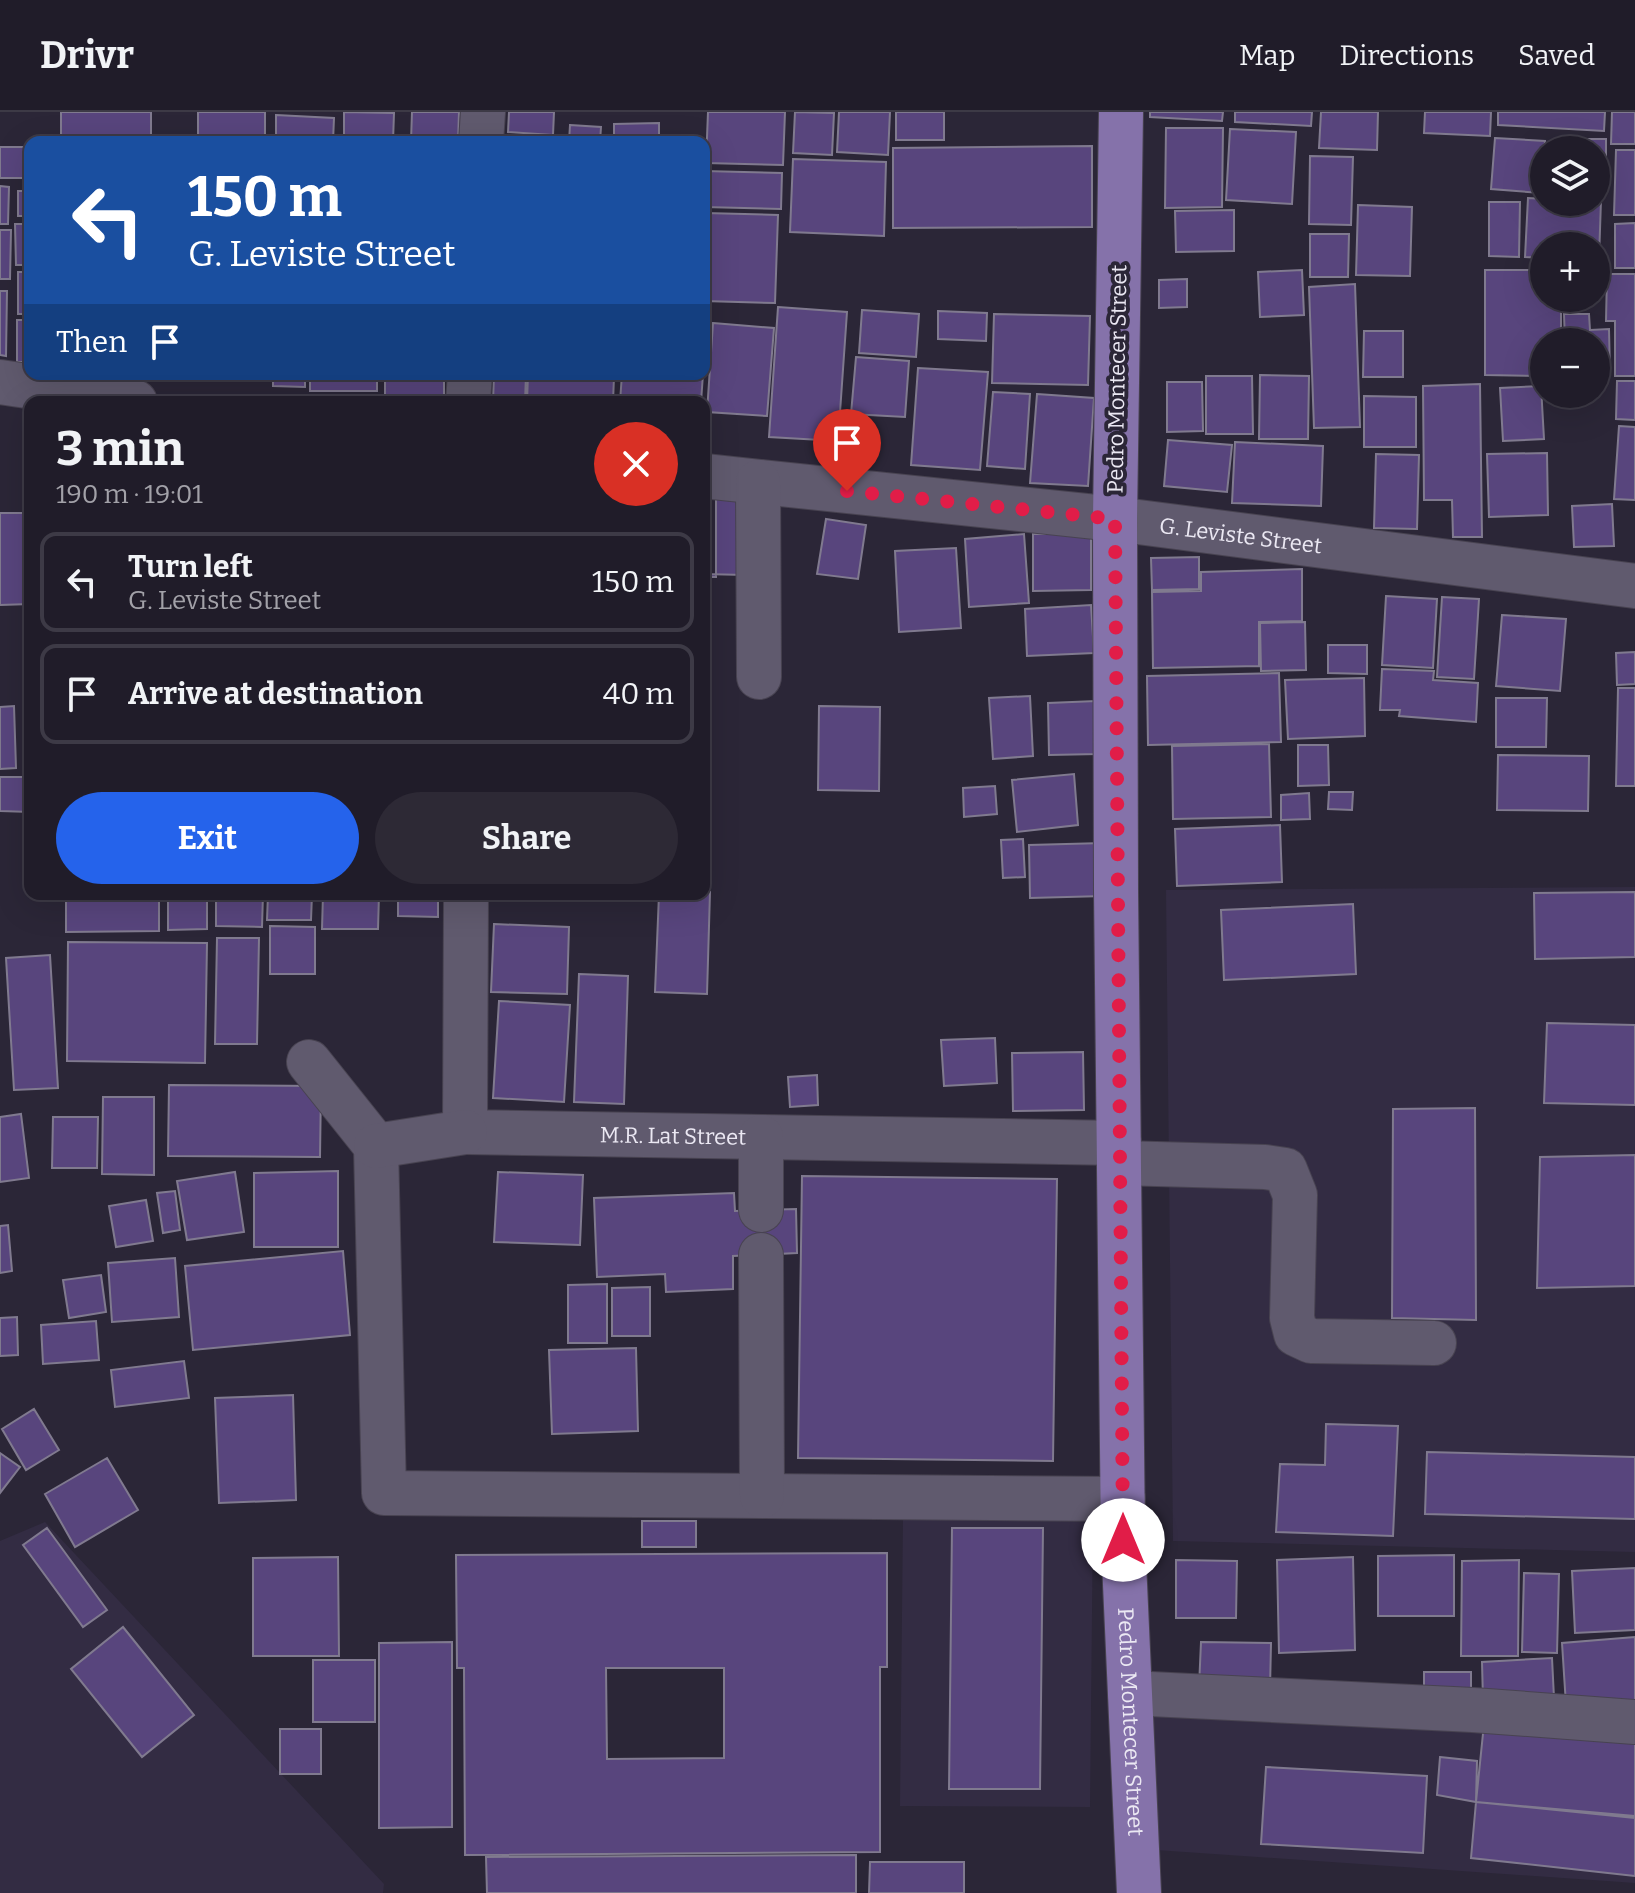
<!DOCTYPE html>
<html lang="en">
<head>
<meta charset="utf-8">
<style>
	body { margin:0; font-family:Bitter,serif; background:#2d2935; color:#f1f3f6; height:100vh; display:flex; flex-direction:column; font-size:30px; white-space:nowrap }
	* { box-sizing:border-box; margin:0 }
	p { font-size:26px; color:#a2a1a8 }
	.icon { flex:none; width:44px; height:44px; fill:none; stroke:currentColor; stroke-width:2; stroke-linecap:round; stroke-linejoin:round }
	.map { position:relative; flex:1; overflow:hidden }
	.sheet { position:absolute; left:24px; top:284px; width:686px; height:504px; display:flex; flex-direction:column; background:#201c29; border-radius:16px; box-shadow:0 8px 32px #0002,0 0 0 2px #3d3a46 }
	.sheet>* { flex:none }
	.guide { position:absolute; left:24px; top:24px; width:686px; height:244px; border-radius:16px; box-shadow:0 8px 32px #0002,0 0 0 2px #3d3a46; background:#1a4fa0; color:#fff; overflow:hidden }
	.buttons { position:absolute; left:1530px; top:24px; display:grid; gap:16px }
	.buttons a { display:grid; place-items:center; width:80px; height:80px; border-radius:50%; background:#201c29; box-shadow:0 8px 32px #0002,0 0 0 2px #3d3a46; font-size:40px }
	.pin { position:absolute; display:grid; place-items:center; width:68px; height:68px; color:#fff; margin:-82px -34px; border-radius:50% 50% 50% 0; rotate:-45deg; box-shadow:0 0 8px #0007 }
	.pin .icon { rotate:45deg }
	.me { position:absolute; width:88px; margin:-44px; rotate:0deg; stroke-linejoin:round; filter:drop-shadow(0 0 6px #0008) }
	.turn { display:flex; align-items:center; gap:28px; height:168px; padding:0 32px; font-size:36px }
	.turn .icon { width:104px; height:104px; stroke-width:2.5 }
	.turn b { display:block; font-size:56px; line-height:68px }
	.then { display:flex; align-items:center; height:76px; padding:0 32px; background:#0003; gap:16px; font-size:30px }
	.round { display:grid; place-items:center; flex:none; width:84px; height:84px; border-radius:42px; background:#2d2935 }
	.head { display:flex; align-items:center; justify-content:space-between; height:136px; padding:0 32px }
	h1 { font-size:48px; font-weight:700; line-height:60px }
	.primary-button { display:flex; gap:16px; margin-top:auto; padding:16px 32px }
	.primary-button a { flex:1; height:92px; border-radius:48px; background:#2563eb; color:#fff; font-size:32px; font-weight:700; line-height:92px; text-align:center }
	.primary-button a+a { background:#2d2935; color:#f1f3f6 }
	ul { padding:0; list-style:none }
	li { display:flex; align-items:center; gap:24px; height:100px; margin:0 16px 12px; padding:0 16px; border:4px solid #3d3a46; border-radius:16px }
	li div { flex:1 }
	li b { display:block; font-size:30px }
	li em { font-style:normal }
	header { display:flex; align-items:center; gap:48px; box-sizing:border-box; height:112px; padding:0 40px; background:#201c29; border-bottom:2px solid #3d3a46 }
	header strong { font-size:38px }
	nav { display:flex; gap:44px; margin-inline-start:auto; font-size:28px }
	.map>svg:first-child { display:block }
	.built { fill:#332c43 }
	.building { fill:#58457d; stroke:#807a8f; stroke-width:2; fill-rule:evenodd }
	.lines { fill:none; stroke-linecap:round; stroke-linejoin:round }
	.minor-casing { stroke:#484351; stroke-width:46 }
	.major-casing { stroke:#484351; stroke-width:46 }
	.minor { stroke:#605a6e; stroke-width:44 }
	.major { stroke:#8572aa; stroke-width:44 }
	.route { stroke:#e11d48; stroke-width:14; stroke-dasharray:0 25.2 }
	.labels { text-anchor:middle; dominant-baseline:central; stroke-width:8; stroke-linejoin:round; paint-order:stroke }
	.street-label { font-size:22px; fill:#ebe8f3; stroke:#2b2637 }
</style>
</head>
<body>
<header>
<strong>Drivr</strong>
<nav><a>Map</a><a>Directions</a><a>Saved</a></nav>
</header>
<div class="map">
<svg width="1635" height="1781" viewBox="0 0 1635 1781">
	<rect width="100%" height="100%" fill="#2b2637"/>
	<!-- built -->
	<path class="built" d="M1635,775v665l-462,-11 -7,-651z
		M903,1404l190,1 -3,290 -190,-1z
		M45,1410l339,362 -1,9h-383v-352z
		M1147,1602l262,12 226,17v140l-479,-33z"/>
	<!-- building -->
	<path class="building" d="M61,0h90v30h-90z
		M198,0h67v30h-67z
		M344,0l50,1 -1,29h-49z
		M412,0h47l-1,30 -47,-1z
		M509,0h45l-1,23 -45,-3z
		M708,0h77l-2,53 -77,-2z
		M795,0l39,1 -2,42 -39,-2z
		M839,0h51l-2,43 -51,-3z
		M896,0h48v28h-48z
		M1150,0h73l-1,9 -72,-4z
		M1235,0h77l-1,14 -76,-4z
		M1321,0h57l-1,38 -58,-2z
		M1425,0h66l-1,24 -66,-3z
		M1498,0h107l-1,19 -106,-6z
		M1612,0h23v32h-24z
		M276,3l58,3 -1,24h-57z
		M659,11v19h-45v-18z
		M570,13l31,2 -1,15h-31z
		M1166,16h57l-1,79 -57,1z
		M1230,17l66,3 -4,72 -66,-4z
		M1495,26l50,3 -4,52 -50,-4z
		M1574,27h32v48h-10v-37h-22z
		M1551,30l20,1v7h-21z
		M1092,34v81l-199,1v-80z
		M0,35h30v31h-30z
		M1616,38h19v65h-21z
		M1310,44l43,1 -2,68 -42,-1z
		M793,47l93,3 -2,74 -94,-4z
		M704,59l78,2 -1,36 -77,-2z
		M0,74l9,1 -1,37h-8z
		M18,79h12v25h-12z
		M1528,86l16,1v3l57,-2 -2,59h-3v-13h-52v12l-19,-1z
		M1489,90h31l-1,55 -30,-1z
		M1358,93l54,2 -2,69 -54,-1z
		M1234,98v41l-58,1 -1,-41z
		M705,101l73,2 -3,88 -71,-2z
		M1635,111v45h-20v-44z
		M15,112h15v41h-14z
		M0,118h11l-1,49h-10z
		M1310,122h39l-1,43h-38z
		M1302,158l2,45 -44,2 -2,-45z
		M1485,158h59v28h17v44h-17v34l-59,-1z
		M18,160h12v42h-12z
		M1607,162h28v102h-20v-55h-9z
		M1187,167v28l-28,1v-28z
		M1355,172l5,143 -46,1 -5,-141z
		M0,179h7l-1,65 -6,-1z
		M778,195l69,5 -9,129 -69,-4z
		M862,198l57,4 -3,43 -57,-4z
		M938,199l49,2 -1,28 -48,-2z
		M994,202l96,2 -2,69 -96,-2z
		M1564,202h25l1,16 19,-1 1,45h-14v-32h-31z
		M17,208h13v42h-13z
		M713,211l61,5 -7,88 -60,-4z
		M1364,219h39v46h-40z
		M856,245l53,4 -4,56 -54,-3z
		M918,256l70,4 -8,98 -69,-5z
		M221,262h42v5h-42z
		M273,262h32v13l-32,-1z
		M310,262h67v17h-67z
		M385,262h59v28l-59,-1z
		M494,262h32l-1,28h-32z
		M622,262h81l-2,28h-81z
		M528,263l86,2 -1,25h-86z
		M1260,263l49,1 -1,63h-49z
		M1206,264h46l1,58h-47z
		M1617,269h18v39l-19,-1z
		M1167,270h35l1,49 -36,1z
		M1480,272l2,153h-29l-1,-37h-28l-1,-114z
		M1541,274l3,53 -41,2 -3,-53z
		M993,280l37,2 -5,75 -38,-3z
		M1037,282l57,4 -6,88 -58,-3z
		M1364,284l52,1v50h-52z
		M1619,314l16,1v73l-21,-1z
		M1168,328l64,5 -5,47 -63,-6z
		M1235,330l88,4 -2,60 -89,-3z
		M1547,341l1,62 -59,2 -2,-63z
		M1376,342l43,1 -2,74 -43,-1z
		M704,381l43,1 -2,81 -41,-1z
		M704,383h12v82h-12z
		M1612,392l2,42 -40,1 -2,-41z
		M0,401h30v91l-30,1z
		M826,407l40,6 -8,54 -41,-5z
		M1024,422l5,69 -60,4 -4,-68z
		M1033,422h58v56l-58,1z
		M956,436l5,80 -62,4 -4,-81z
		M1199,445v32l-47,1 -1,-32z
		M1302,457v52l-43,1v44l-106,2 -1,-76 49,-1v-19z
		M1386,484l51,3 -4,69 -51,-3z
		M1442,485l37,2 -5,80 -37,-2z
		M1091,493l3,48 -67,3 -2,-47z
		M1502,503l64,4 -6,72 -64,-5z
		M1305,510l1,48 -45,1 -1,-48z
		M1328,533h39v29l-39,-1z
		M1635,540v32l-18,1 -1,-32z
		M1382,557l52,2 -1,9 45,3 -2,39 -77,-6 1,-6h-20z
		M1279,561l2,69 -133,3 -1,-69z
		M1364,566l1,58 -77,3 -3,-59z
		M1618,576h17v98h-19z
		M1030,584l3,60 -40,3 -4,-61z
		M1496,586h51l-1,49h-50z
		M1096,589l2,53 -49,1 -1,-52z
		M14,594l2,62 -16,1v-62z
		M819,594l61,1 -1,84 -61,-1z
		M1269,632l2,73 -98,2 -1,-73z
		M1298,633h30l1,40 -31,1z
		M1498,643l91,1 -1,55 -91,-1z
		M1074,662l4,51 -61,7 -5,-52z
		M0,665h30v35l-30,-1z
		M995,674l2,28 -33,3 -1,-29z
		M1329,680h24l-1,18 -24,-1z
		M1309,681l1,26 -29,1v-25z
		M1280,713l2,57 -105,4 -2,-57z
		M1023,727l2,38 -22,1 -2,-38z
		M1103,731l1,53 -74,2 -1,-53z
		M704,780h6l-3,102 -52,-2 4,-98h45z
		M1635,780v65l-100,2 -1,-66z
		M66,782h93v37l-93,1z
		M168,782h39v35l-39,1z
		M216,782h47l-1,33 -46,-1z
		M268,782h44l-1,26h-44z
		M323,782h56l-1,35h-56z
		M398,782h40v23l-40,-1z
		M1353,792l3,70 -132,6 -3,-70z
		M494,812l75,3 -2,67 -76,-2z
		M270,814l45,1v47h-45z
		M217,826h42l-2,106h-42z
		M68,830l139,1 -2,120 -138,-2z
		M50,843l8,133 -44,2 -8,-132z
		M579,862l49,2 -4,128 -50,-2z
		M499,889l71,4 -6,97 -71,-4z
		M1547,911l88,2v80l-91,-2z
		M995,926l2,45 -53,3 -3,-46z
		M1083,940l1,58 -71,1 -1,-58z
		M817,963l1,30 -28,2 -2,-30z
		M169,973l152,1 -1,71 -152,-1z
		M103,985h51v78l-52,-1z
		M1475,996l1,212 -84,-2 1,-209z
		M21,1002l8,64 -29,4v-65z
		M53,1005h45l-1,51h-45z
		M1635,1043v131l-98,2 3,-131z
		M338,1059v76h-84v-74z
		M235,1060l9,60 -57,8 -10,-59z
		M498,1060l85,3 -3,70 -86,-3z
		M802,1064l255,3 -4,282 -255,-3z
		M175,1079l5,39 -17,3 -6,-40z
		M734,1081l1,18 61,-2 1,44 -64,3v33l-67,3 -1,-18 -68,3 -3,-79z
		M146,1088l7,41 -37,6 -7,-41z
		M8,1113l4,46 -12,2v-47z
		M343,1139l7,84 -157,15 -8,-84z
		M175,1146l4,59 -67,5 -4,-59z
		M101,1163l5,37 -37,6 -6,-38z
		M607,1172v59h-39v-58z
		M650,1175v49h-38v-48z
		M17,1205l1,38 -18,1v-38z
		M96,1209l3,39 -56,4 -2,-39z
		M636,1236l2,83 -86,3 -3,-84z
		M184,1249l5,37 -74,9 -4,-37z
		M293,1283l3,105 -77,3 -4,-105z
		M34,1297l25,41 -33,20 -24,-41z
		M1326,1312l72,2 -5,110 -117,-4 4,-68 45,1z
		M1427,1340l208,5v62l-210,-5z
		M0,1341l20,14 -20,26z
		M107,1346l31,52 -63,37 -30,-53z
		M642,1409h54v26h-54z
		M47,1416l60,82 -24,17 -60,-82z
		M952,1416h91l-3,261h-91z
		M887,1441v114h-7v185l-415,3 -1,-187h-7l-1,-113zM606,1556h118v90l-117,1z
		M1454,1443v61h-76v-60z
		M338,1445l1,99h-86v-98z
		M1353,1445l2,93 -76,3 -2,-93z
		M1176,1448l61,1 -1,57h-60z
		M1519,1448l-1,96h-57l1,-95z
		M1635,1456v62l-60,3 -3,-62z
		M1524,1461l35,1 -2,79 -35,-1z
		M123,1515l71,88 -52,42 -71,-88z
		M1635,1525v63l-69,5 -4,-62z
		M452,1530v185l-73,1v-185z
		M1201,1530l70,1 -1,46 -71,-2z
		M1552,1546l2,40 -71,3 -1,-39z
		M313,1548h62v62h-62z
		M1424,1560h47v28h-47z
		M1485,1602l150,13v89l-159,-14z
		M280,1617h41v45h-41z
		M1440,1645l37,4 -1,41 -39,-7z
		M1266,1655l161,9 -4,77 -162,-9z
		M1476,1690l159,16v58l-164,-18z
		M856,1743v38h-369l-1,-36z
		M870,1750h94v31h-95z"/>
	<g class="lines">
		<defs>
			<g id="minor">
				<path d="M481,30l2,-30"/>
				<path d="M0,270l135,20"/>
				<path d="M468,290l2,-28"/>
				<path id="s1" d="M704,364l411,43 520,67"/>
				<path d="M758,370l1,195"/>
				<path id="s2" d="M466,782l-1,238 654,11"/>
				<path d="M309,950l67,84 8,347 739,6"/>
				<path d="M761,1025v73"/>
				<path d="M376,1034l89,-14"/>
				<path d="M1120,1051l145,4 20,3 10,25 -3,123 4,16 15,7 123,2"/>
				<path d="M761,1143l1,241"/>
				<path d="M1130,1581l343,17 162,12"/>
			</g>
			<g id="major">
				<path id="s3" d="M1121,0l-6,407 1,371 7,650 16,353"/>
			</g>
		</defs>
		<!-- minor casing -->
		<use href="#minor" class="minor-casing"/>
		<!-- major casing -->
		<use href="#major" class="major-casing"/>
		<!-- minor -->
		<use href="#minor" class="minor"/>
		<!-- major -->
		<use href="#major" class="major"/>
	</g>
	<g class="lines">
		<!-- route -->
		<path class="route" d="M847,379l268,28 8,1021"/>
	</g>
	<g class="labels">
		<!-- street labels -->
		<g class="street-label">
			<text transform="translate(1117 267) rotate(-89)">Pedro Montecer Street</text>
			<text stroke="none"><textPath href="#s1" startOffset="540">G. Leviste Street</textPath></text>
			<text stroke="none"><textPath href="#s2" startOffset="446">M.R. Lat Street</textPath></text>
			<text stroke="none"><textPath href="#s3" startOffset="1610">Pedro Montecer Street</textPath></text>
		</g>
	</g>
</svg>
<div class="buttons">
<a><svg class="icon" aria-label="layers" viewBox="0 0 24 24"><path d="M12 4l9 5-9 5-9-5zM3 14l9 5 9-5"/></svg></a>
<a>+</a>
<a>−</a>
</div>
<div class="pin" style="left:847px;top:379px;background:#d93025"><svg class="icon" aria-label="arrive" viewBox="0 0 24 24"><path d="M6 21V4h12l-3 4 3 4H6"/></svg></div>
<svg class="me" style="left:1123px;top:1428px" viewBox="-20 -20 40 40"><circle r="19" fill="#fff"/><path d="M0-13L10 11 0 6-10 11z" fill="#e11d48"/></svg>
<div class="guide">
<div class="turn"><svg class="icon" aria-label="left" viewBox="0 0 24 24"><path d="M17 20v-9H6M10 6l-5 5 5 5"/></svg><div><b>150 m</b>G. Leviste Street</div></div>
<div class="then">Then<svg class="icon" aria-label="arrive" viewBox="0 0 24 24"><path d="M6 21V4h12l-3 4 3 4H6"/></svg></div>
</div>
<section class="sheet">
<div class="head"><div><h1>3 min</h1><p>190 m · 19:01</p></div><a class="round" style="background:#d93025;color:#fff"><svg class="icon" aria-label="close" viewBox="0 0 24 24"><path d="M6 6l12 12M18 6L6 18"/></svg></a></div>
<ul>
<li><svg class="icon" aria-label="left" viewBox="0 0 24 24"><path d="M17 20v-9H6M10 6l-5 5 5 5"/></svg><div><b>Turn left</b><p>G. Leviste Street</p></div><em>150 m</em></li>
<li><svg class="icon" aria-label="arrive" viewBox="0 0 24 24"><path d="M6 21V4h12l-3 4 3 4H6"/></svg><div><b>Arrive at destination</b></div><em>40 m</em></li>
</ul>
<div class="primary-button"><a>Exit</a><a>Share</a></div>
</section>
</div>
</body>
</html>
